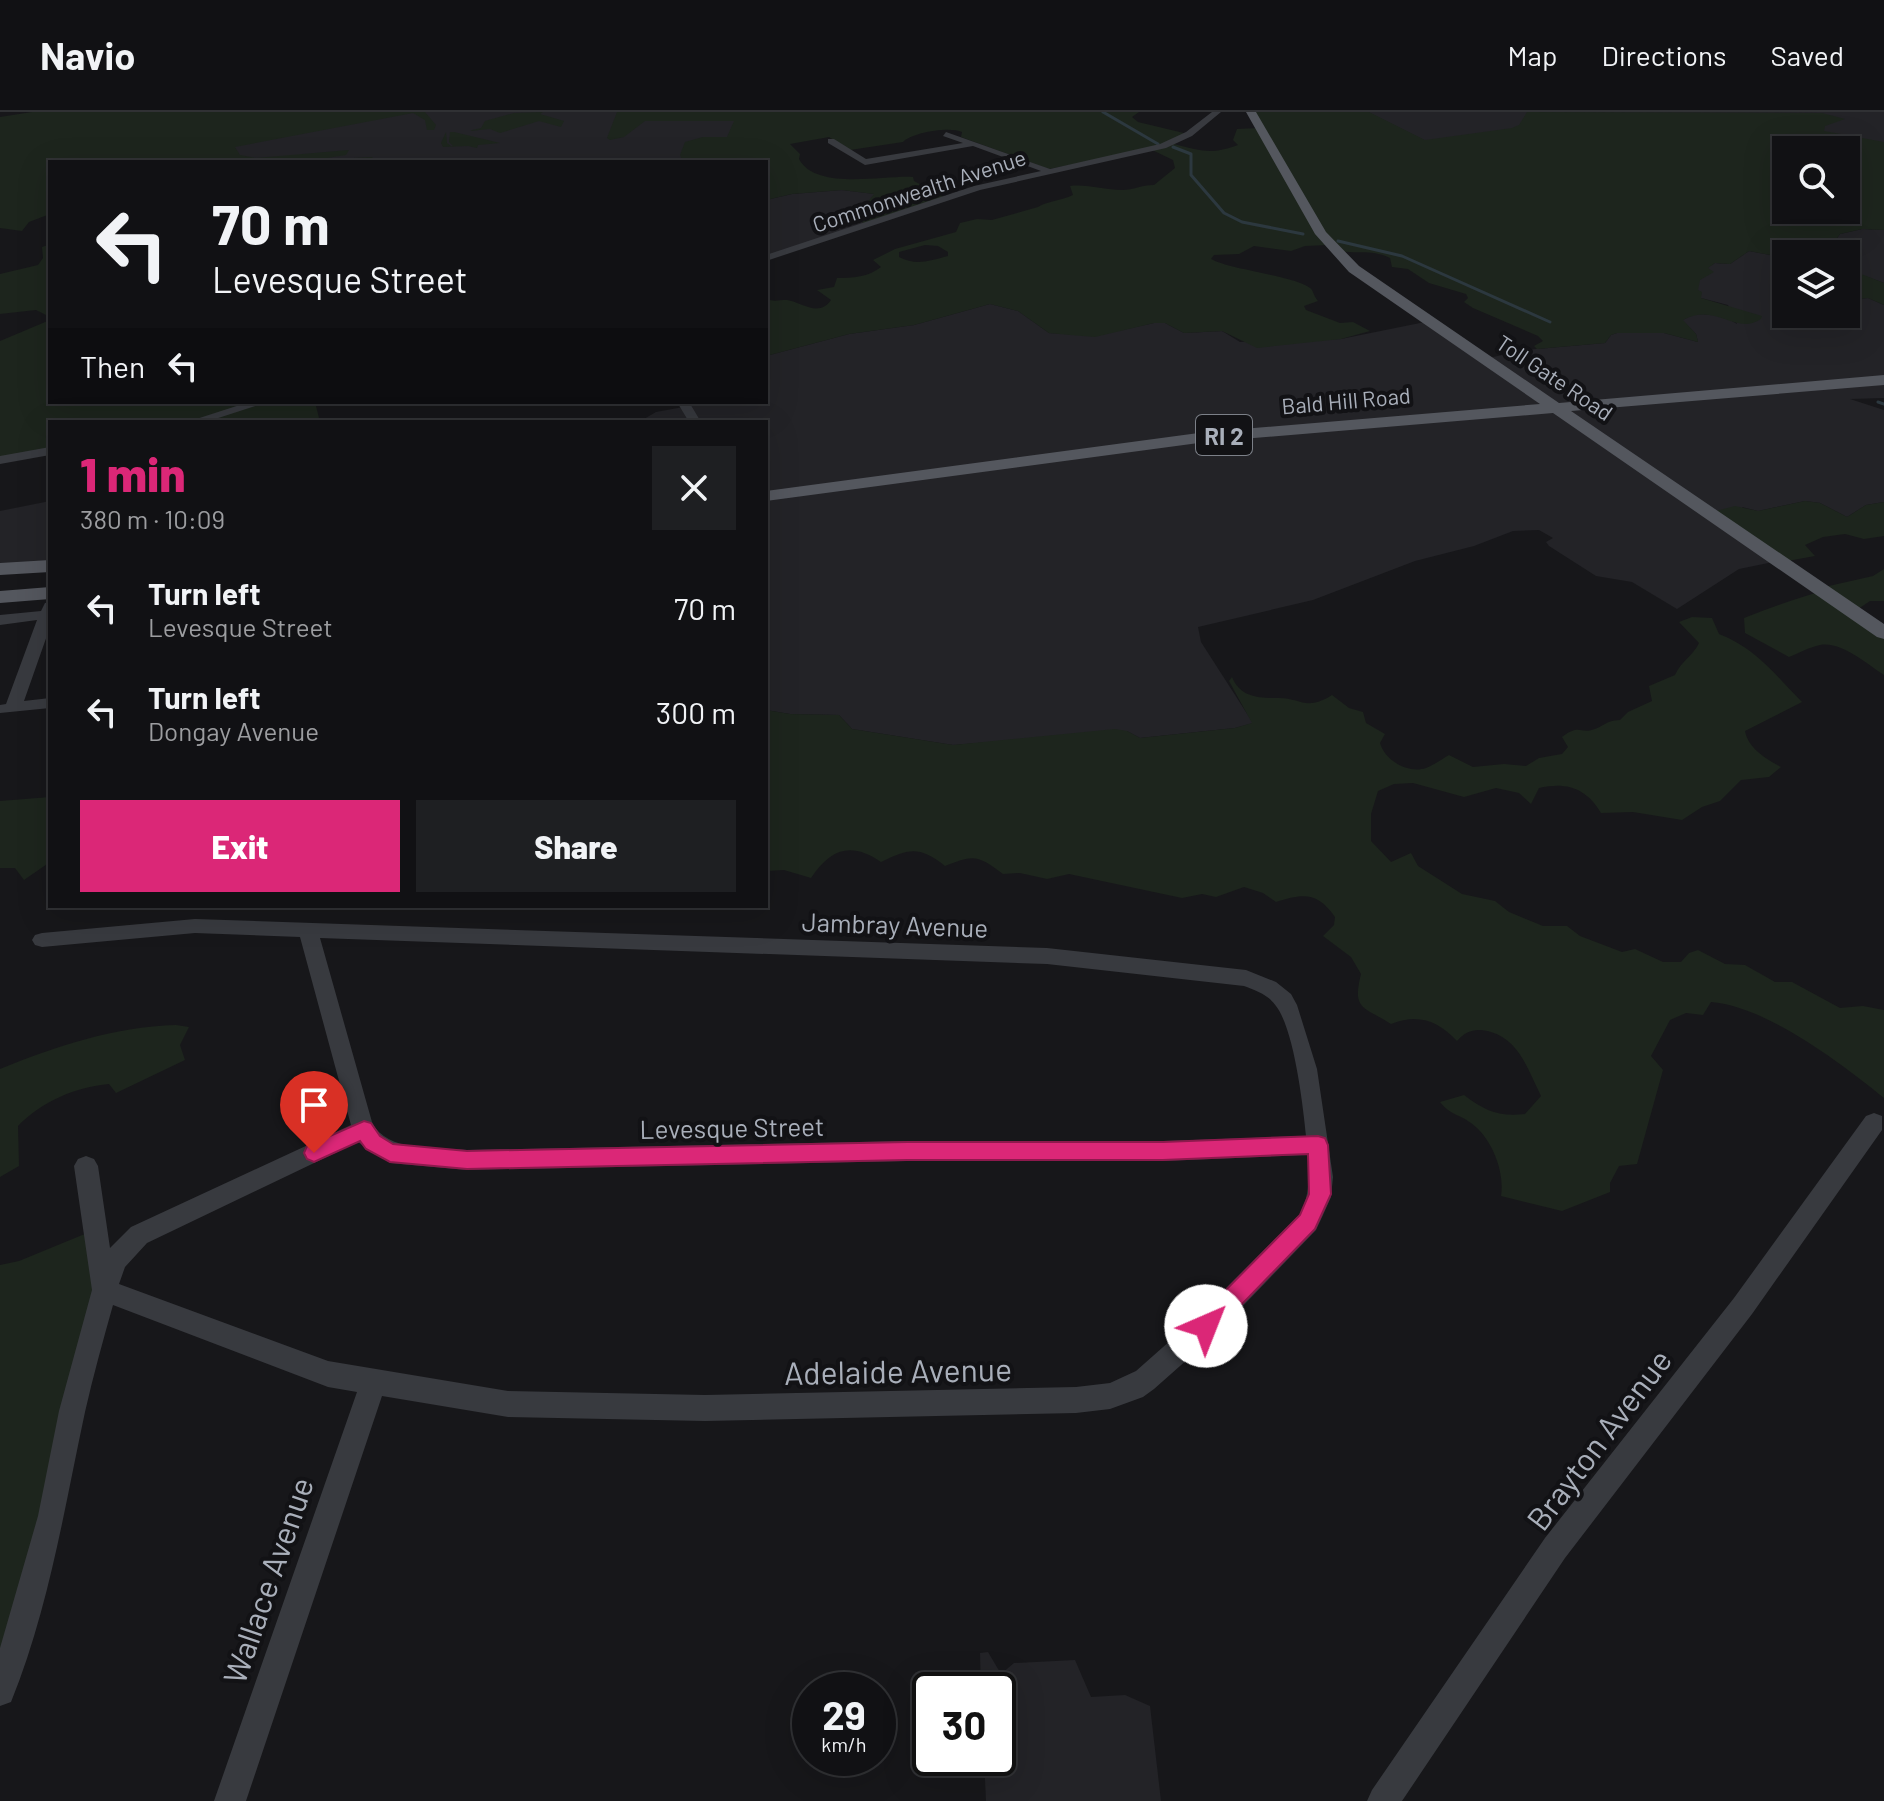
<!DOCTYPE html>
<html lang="en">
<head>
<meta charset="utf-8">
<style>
	body { margin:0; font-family:Barlow,sans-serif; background:#1e1f22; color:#f1f3f6; height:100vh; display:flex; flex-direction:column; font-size:30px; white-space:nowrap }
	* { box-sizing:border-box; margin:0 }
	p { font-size:26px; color:#9c9da0 }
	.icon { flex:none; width:44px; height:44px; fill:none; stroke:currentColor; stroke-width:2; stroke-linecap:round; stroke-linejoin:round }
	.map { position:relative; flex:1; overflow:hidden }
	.panel { position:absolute; left:48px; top:308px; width:720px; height:488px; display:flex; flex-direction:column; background:#111114; border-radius:0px; box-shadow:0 8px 32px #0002,0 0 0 2px #303134 }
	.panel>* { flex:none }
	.hud { position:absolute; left:48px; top:48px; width:720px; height:244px; border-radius:0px; box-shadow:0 8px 32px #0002,0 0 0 2px #303134; background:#111114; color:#f1f3f6; overflow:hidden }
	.controls { position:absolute; left:1772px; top:24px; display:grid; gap:16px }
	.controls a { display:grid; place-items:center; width:88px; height:88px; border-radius:0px; background:#111114; box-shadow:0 8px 32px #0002,0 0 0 2px #303134; font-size:40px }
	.speed { position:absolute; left:792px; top:1560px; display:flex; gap:16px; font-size:40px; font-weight:700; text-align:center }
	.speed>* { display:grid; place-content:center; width:104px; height:104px; border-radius:50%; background:#111114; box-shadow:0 8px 32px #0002,0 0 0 2px #303134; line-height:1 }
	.speed small { font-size:20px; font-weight:400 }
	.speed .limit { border:4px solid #111; border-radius:12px; background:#fff; color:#111 }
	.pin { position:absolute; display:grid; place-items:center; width:68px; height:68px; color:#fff; margin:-82px -34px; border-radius:50% 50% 50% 0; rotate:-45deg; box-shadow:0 0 8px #0007 }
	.pin .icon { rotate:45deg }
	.me { position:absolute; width:88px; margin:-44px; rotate:44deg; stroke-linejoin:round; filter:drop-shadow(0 0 6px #0008) }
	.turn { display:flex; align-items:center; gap:28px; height:168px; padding:0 32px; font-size:36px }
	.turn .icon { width:104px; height:104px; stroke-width:2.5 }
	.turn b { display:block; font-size:56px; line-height:68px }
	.then { display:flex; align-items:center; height:76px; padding:0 32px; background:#0003; gap:16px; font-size:30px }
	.round { display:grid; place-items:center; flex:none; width:84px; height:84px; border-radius:0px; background:#1e1f22 }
	.headline { display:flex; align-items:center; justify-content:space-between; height:136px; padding:0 32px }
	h1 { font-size:48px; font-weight:800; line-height:60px; color:#db2777 }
	.primary-button { display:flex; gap:16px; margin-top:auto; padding:16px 32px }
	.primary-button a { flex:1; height:92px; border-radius:0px; background:#db2777; color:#fff; font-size:32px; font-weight:800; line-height:92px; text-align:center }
	.primary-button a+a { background:#1e1f22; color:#f1f3f6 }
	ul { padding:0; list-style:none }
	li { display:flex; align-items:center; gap:24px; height:104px; padding:0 32px }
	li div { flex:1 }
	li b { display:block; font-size:30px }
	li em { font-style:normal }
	header { display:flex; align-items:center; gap:48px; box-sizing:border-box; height:112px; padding:0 40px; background:#111114; border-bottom:2px solid #303134 }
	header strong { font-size:38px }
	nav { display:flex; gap:44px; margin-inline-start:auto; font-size:28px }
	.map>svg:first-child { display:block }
	.built { fill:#232327 }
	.green { fill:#1d251d; fill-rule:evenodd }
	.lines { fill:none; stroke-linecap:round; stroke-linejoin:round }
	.stream { stroke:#2c383f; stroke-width:3 }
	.minor { fill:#383a3f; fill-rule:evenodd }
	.major { fill:#54575e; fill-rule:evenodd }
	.route { fill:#db2777; stroke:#8e194d; stroke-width:2 }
	.labels { text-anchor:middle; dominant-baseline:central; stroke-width:8; stroke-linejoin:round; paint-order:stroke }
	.far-street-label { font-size:22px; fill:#a9afba; stroke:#121215 }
	.shield { fill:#121215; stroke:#7c8088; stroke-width:2 }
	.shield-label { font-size:24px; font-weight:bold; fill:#a9afba }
	.street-label { font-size:26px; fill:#a9afba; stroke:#121215 }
	.near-street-label { font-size:32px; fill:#a9afba; stroke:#121215 }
</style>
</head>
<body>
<header>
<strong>Navio</strong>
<nav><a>Map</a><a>Directions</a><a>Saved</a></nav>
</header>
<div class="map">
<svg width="1884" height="1689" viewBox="0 0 1884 1689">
	<rect width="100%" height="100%" fill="#17171a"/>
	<!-- built -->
	<path class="built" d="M409,0h343l-30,50h-521l36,-19z
		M1257,0h627v74l-38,-36h-60v60l-46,25 -33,33 8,-5 15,1 19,-13 37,7v56h60v-14l22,-2 16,7v93l-34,1 34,11v92l-18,3 -19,12 -27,-14 -15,-2 -47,10 -16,-4 36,54 -39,8 -62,40 -45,-27 -36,-6 -47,-30 -3,-4 7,-4 -14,-8 -26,1 -39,15 -59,15 -102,39 -115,27 3,15 52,81 -18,5 -95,10 -13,-7 -174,14 -101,-16 -13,-14 -49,-1 -24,-4v-288h-127l17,-10 27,-5 -2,-5h85v-46l83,-22 65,-9 76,-21 28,7 31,22 46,3 59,-13h11l19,10 38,-2 18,11 101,-3 84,-17 59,37 41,-9 80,-7 6,-8 6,-2h47l34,9 -2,-8 -14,-14 13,-6 27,1 15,9 -9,-19 -27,-7 -1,-4z
		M842,78l33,4 -9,33 -100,30v-57l26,-6z
		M1862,117l22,1v53l-36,-13 -2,-16h-14v-9l8,-11z
		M50,389v65l-50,2v-57z
		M988,1540l13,22 13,-11 61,-3 16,37 34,-2 25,11 11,95h-175l-2,-43h14v-68h-17l-1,-37z"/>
	<!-- green -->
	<path class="green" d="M32,0h393l11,13 -2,5h-7l-2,-10 -12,-7 -178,34 5,8 16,3 93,-8 -3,5 -32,5 59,-3 -6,5h-317v52l-21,8 -7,9 -22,-3v-111z
		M543,0l-3,2 24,7 -3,6 -22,-6 -39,12 -10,-4 -22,2 13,-3 4,-7 29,-8z
		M617,0h522l-7,5 6,5 50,12 -14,10c28,7 37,11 64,1l-5,-5 4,-11 22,-1 -9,-16h119l56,28 87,-12 7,-3 8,-13 295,1 23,6 -20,7 -1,5 60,11v88l-22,-1 -22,5 -8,11v9h-46v4l-37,-7 -19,13 -15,-1 -7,5 6,4 -14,8 -2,10 4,2 -1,6 61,18 -1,3c-25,17 -45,-17 -78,1l13,14 2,8 -34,-9h-47l-6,2 -6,8 -68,6 -3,-3 9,-5 -5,-5 -65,-28 -9,-6 4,-4 -2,-4 -37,-11 -21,-14 -16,-2 -2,-9c-24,-12 -44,1 -62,-13l-23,1 -14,5 -37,-5 -15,8 -25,1 -3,4c19,11 92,18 101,31 2,4 3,8 6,11l-14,5 2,4 34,13 13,-1 17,9 -29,8 -84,9 -35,-17 -38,2 -19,-10h-11l-59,14 -25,-2 -21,-2 -31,-22 -28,-7 -76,21 -65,9 -83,22v-57c8,3 13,1 21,1 14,2 32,18 44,0l-14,-10 17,-3 3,-9c15,0 32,-1 44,-11l-8,-7 22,-11 61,-17 4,-9 17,-4 15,1 46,-13c9,-6 23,-6 35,-12l-3,-9c18,-2 34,4 52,4 12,0 19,-5 32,-5l21,-17 -2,-8 -23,-11 -101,20 -88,-32 1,-5c-13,-6 -51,1 -59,10l-53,8 -21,-13 -39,7 10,10 -1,5c17,32 85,16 114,18l1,4 30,16 -79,28 -3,-3 9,-5 -5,-13 8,-10 -32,-4 -50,4 -26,6v-38h-83l-3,-7 5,-13 18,-5h24l7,-16h-89l-21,16 -14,3 -3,-2zM1786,38h60v60h-60zM925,133l13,1 10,6v4c-19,5 -32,10 -49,1v-5z
		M446,20l1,11 4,3h2l-4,-4 1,-10h4l46,11 -22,2 -1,3 -9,-2 -25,1 -2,-4z
		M50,128v77l-14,-7 -36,4v-40l38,-9 5,-7 -1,-11 6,-2z
		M1846,156l38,15v22l-16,-7 -22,2z
		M50,208v82h269l-3,4 4,16h-107l-4,-3 -17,3h-142v29l-50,9v-119z
		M1805,389l15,2 27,14 19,-12 18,-3v34l-20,3 -19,-5 -22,3 -18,8 10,11 -33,6 -70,-50 23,-6 23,5z
		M1884,457v32h-14l-15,10 29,21v43c-16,-10 -42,-34 -64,-30 -10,2 -21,8 -31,12l-44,-24 -1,-15c26,-10 50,-19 78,-27l-2,-3 53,-12z
		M1692,505l20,1 7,16c37,14 56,41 83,68l-57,29c3,17 21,28 36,36l-12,10 -28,3 -21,21 -18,6 -20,13 -49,-8 -32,1c-15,-25 -34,-31 -62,-25l-8,16 -12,-11 -23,-5 -32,9 -51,-14 -19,1 -16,7 -7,23v27l20,21 20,-9 7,13 44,28 33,7 14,11 34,14h24l13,10 42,16 13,-3 28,13h18l8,-9 9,-3 27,14 20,1 30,17h17l48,26 23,-2 21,4v88c-42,-34 -118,-92 -173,-96l-8,13 -17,-2 -16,7 -19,36 12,14 -26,94 -18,2 -9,17v9l-48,19 -61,-15c4,-24 -9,-58 -30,-73 -12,-9 -21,-8 -31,-21l24,-7c21,16 35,22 61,19l16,-18c-13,-26 -21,-55 -50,-64 -15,-4 -24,-2 -34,9 -19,-20 -38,-28 -66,-17 -28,-18 -39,-14 -30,-50l-10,-17 -28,-21 11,-11 1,-8c-17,-25 -32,-24 -59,-15l-13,-9 -19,-6 -28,10 -14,-3 -20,4 -113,-24 -22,5 -27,-6 -17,1c-25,-19 -29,-20 -58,-8 -26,-21 -37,-17 -64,-4 -30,-21 -51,-13 -70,16l-27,-8 -18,1v-161l24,4 49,1 13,14 101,16 162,-16 12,2 13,7 95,-10 17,-5 -23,-42 3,-4c8,20 26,21 44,21 25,-1 29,14 56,-3l17,13 14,4 3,11 19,11 -5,9c5,18 29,31 46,25 8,-3 16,-9 23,-13l24,12 31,-3 22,2 13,-8 23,-4 6,-7 -6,-10c19,-14 17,-2 33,-8 11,-4 10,-8 25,-9l8,-8 24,-11 -3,-15 26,-11c6,-14 18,-19 24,-32l-20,-21z
		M50,685v65l-26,18 -9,-12h-15v-67z
		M176,913l13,2 -9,18 5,15 -69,33 -7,-9c-34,3 -68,18 -91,42l1,40 -19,11v-108c57,-23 113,-42 176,-44z
		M92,1119l11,55 -103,400v-421l19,-4z"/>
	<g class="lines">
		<!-- stream -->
		<path class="stream" d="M1103,0l55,32
			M1173,35l18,7v21l33,38 18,9 61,12
			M1338,129l64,15 148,66
			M1878,290l6,2"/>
		<!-- minor -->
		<path class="minor" d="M1212,0h9l-29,24 -26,12 -186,42 -214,71v-6l208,-69 67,-15 -68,-25 -108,19 -37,-22v-4h6l32,20 97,-16 -20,-7 3,-4 104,37 110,-25 26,-12z
			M249,290h19l-62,20h-19z
			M677,290h12l12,20h-12z
			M50,335v8l-50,9v-8z
			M50,490v25l-26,74 26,-3v10l-50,5v-8l6,-1 31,-84 -37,5v-10l41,-4 4,-8z
			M195,807l852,29 199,22 30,12 15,12 6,11 20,64 16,108 -2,20 -8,18 -7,15 -101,105 -61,54 -11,8 -33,12 -34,4 -371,8 -197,-4 -126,-21 -136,405h-32l143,-409 -29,-5 -215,-82c-10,36 -20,71 -28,107 -21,98 -36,196 -74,290l-11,4v-58l38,-132 21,-105 33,-121 -18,-124 4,-7 8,-3 8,3 4,7 12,82 21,-21 220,-102 -51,-188 -105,-4 -153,14 -7,-2 -3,-5 3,-5 7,-2zM320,826l727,26 197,22c11,4 25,9 32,20 18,23 27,99 30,130l-143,5h-256l-440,9c-29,-3 -81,3 -95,-28zM358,1030l32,21 77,7 440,-9h256l145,-6c1,22 2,40 -8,59l-103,103 -61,54 -26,12 -34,4 -371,8 -197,-4 -180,-30 -209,-77 6,-17 22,-24z
			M1874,1001l8,3v14l-130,184 -187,244 -163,243h-35l5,-11 173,-252 189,-240 132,-182z"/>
		<!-- major -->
		<path class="major" d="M1246,0h10l70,120 33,34 200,137 325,-28v10l-313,26 313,213v15l-7,-2 -324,-224 -347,29 -440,59v-10l440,-59 334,-28 -191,-132 -34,-38z
			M50,448v12l-50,3v-12z
			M50,475v12l-50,4v-12z"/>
	</g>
	<!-- route -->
	<path class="route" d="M364,1009l7,2 9,13 13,8 74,7 440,-9h256l155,-6 7,2 3,7 3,49 -16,35 -101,104 -8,4 -8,-4 -4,-7 4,-8 102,-103 9,-21 -1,-40 -145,6h-256l-440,9 -77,-7 -24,-13 -6,-8 -46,21 -7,-3 -3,-6 3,-7z"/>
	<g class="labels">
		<!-- far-street labels -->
		<g class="far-street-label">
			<text transform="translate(919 78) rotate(-18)">Commonwealth Avenue</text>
			<text transform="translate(1555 265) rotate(34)">Toll Gate Road</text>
			<text transform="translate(1346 288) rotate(-5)">Bald Hill Road</text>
		</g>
		<!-- shield labels -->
		<rect class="shield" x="1196" y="303" width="56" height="40" rx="6"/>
		<g class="shield-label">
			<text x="1224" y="323">RI 2</text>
		</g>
		<!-- street labels -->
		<g class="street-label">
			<text transform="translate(895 812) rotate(2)">Jambray Avenue</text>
			<text transform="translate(732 1015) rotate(-1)">Levesque Street</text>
		</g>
		<!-- near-street labels -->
		<g class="near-street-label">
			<text transform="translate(898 1258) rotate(-1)">Adelaide Avenue</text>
			<text transform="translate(1598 1327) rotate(-53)">Brayton Avenue</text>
			<text transform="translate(267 1468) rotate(-71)">Wallace Avenue</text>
		</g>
	</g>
</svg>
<div class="controls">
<a><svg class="icon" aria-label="search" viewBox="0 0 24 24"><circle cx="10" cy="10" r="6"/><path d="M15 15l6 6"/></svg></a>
<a><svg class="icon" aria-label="layers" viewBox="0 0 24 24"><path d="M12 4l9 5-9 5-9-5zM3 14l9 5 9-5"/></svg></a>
</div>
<div class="speed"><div>29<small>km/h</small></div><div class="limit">30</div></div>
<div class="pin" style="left:314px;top:1041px;background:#d93025"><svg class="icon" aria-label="arrive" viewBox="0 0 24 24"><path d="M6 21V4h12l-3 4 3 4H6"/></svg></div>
<svg class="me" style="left:1206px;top:1214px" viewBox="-20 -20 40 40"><circle r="19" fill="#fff"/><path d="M0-13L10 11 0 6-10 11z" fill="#db2777"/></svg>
<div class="hud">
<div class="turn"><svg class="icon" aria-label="left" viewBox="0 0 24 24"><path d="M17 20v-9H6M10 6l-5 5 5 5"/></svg><div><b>70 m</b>Levesque Street</div></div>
<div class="then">Then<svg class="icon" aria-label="left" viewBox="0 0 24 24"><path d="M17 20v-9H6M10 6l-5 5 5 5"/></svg></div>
</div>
<section class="panel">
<div class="headline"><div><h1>1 min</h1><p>380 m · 10:09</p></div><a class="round"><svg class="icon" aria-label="close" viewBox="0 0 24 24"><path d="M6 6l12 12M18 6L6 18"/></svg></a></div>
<ul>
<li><svg class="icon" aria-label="left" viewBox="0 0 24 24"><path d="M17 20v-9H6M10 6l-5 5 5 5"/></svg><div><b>Turn left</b><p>Levesque Street</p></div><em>70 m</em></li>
<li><svg class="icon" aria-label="left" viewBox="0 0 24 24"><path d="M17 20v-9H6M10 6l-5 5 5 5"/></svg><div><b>Turn left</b><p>Dongay Avenue</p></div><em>300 m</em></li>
</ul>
<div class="primary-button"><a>Exit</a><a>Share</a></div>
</section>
</div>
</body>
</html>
